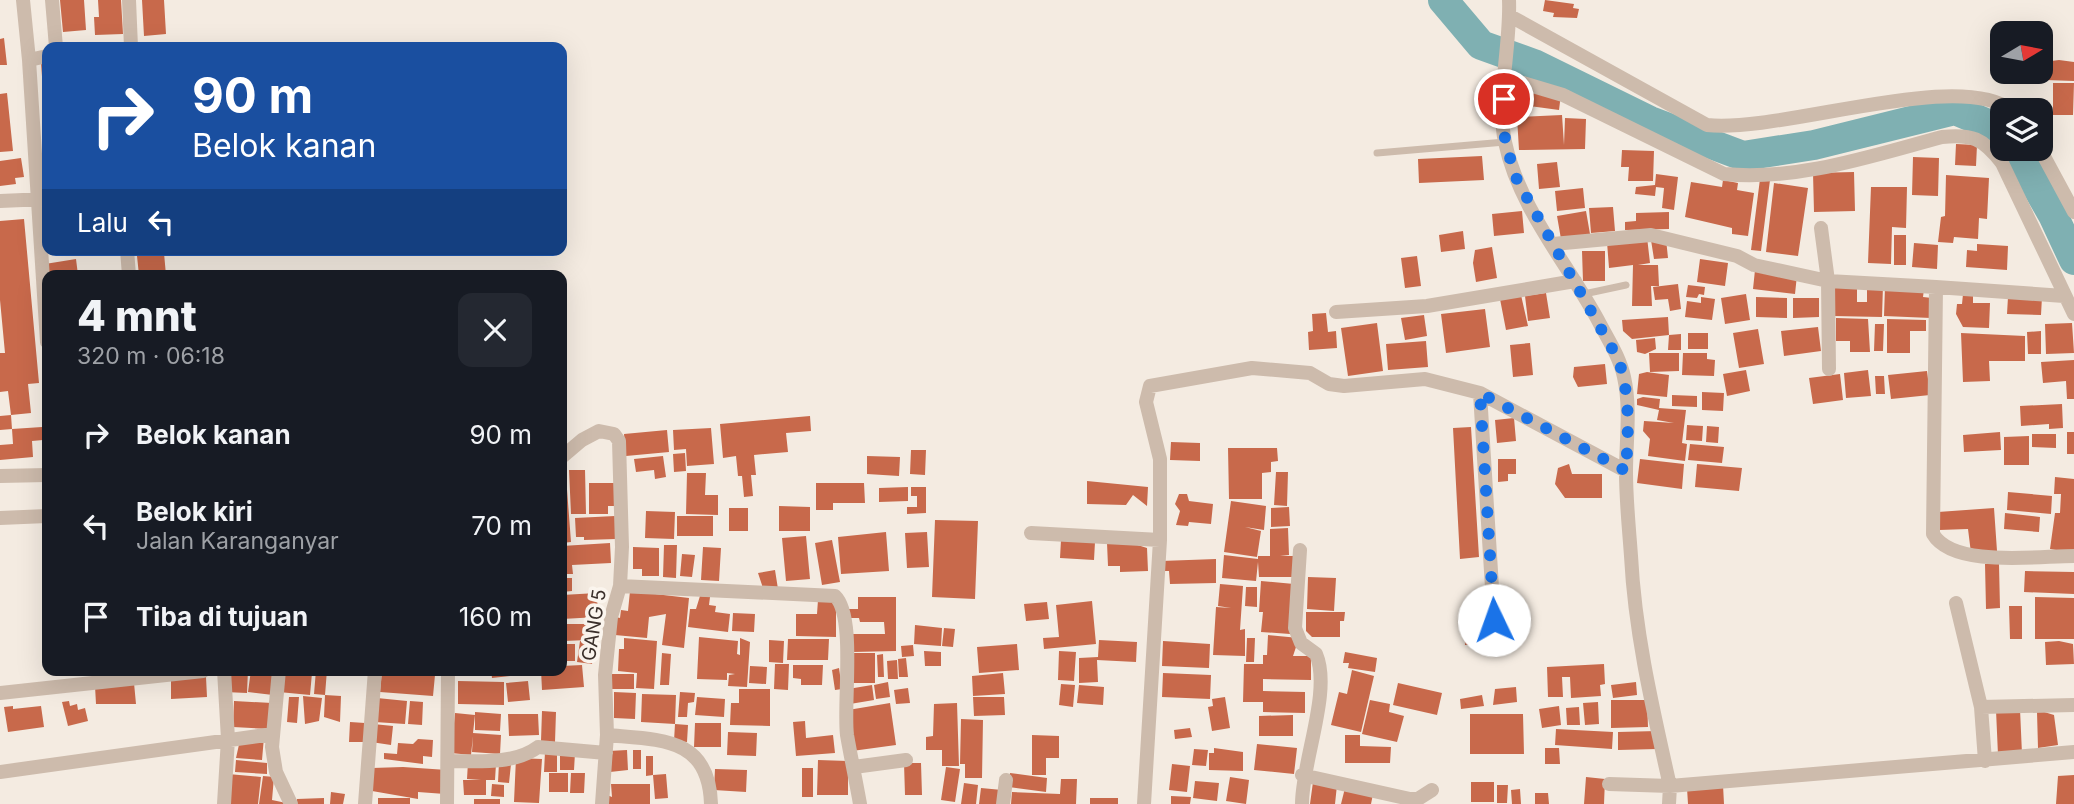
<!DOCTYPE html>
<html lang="id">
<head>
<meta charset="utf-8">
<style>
	body { margin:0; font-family:Inter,sans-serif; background:#242831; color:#f1f3f6; height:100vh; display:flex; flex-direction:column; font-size:26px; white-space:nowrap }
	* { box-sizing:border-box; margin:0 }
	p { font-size:23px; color:#9ea1a6 }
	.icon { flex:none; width:38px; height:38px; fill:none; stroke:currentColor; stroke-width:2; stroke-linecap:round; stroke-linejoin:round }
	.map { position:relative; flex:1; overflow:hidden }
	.side { position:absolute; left:42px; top:270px; width:525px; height:406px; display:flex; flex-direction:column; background:#171b24; border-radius:14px; box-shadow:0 7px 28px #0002 }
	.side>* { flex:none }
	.banner { position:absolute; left:42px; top:42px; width:525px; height:214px; border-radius:14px; box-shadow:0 7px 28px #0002; background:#1a4fa0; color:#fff; overflow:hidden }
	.needle { width:46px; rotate:80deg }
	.fabs { position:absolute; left:1990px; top:21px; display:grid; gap:14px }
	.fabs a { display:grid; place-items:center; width:63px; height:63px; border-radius:14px; background:#171b24; box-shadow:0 7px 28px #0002; font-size:35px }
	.pin { position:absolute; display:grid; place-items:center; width:60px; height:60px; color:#fff; margin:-30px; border:4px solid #fff; border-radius:50%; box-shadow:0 2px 7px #0007 }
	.me { position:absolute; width:77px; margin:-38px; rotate:357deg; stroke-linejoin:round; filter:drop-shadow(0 0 5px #0008) }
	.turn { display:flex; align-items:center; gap:24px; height:147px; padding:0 35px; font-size:32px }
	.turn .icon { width:91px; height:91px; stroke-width:2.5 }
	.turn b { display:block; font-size:49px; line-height:60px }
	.then { display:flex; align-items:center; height:66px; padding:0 35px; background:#0003; gap:14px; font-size:26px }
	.round { display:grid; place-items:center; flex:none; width:74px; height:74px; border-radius:14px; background:#242831 }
	.headline { display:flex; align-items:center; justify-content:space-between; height:119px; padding:0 35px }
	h1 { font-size:42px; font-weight:800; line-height:52px }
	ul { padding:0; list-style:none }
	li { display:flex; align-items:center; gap:21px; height:91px; padding:0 35px }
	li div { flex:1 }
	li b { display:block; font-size:26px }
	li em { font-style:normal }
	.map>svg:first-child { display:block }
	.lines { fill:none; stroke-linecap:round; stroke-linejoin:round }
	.river { stroke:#7fb0b2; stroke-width:30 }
	.building { fill:#c8694b }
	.lane { stroke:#cdbbac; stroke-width:7 }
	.street { stroke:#cdbbac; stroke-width:14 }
	.route { stroke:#1a73e8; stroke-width:12; stroke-dasharray:0 21.6 }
	.labels { text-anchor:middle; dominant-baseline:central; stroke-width:7; stroke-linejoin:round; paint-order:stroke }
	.street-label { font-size:19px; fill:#3b302b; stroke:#fbf5ee }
</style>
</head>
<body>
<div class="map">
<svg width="2074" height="804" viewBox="0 0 2074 804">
	<rect width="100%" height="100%" fill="#f4ebe1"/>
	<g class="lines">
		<!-- river -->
		<path class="river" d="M1443,0l38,45 53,19 116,57 93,35 71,-11 141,-35 47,20
			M2015,149l38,66 21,45"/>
	</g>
	<!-- building -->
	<path class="building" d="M60,0h24l2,30 -23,2z
		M98,0h23l2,34 -28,1 -1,-18h5z
		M142,0h22l2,34 -22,2z
		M1545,0l29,4 -1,4 6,1 -2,9 -24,-1 1,-4 -11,-2z
		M4,38l3,27h-7v-26z
		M2059,60l15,2v19l-28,-1 -2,-18z
		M41,63h6v54h-2z
		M2053,83h21l-1,32h-20z
		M1517,89l44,5 -2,16 -44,-6z
		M7,93l6,58 -13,1v-58z
		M1562,115l2,30 1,-27 21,1 -1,30 -66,1 -2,-33z
		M1956,144l21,1 -1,21 -21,-1z
		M1622,150l32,1 -1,30h-25l1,-14h-8z
		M1482,156l2,24 -65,3 -1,-24z
		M1913,157l26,1 -1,38 -26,-1z
		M21,158l3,19 -9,1 1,6 -16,2v-25z
		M1557,162l3,25 -21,2 -2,-25z
		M1854,172l1,39 -41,1 -1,-39z
		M1656,174l22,3 -4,33 -12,-2 2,-20 -8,-1 -1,9 -20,-2 1,-7 19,-2z
		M1946,175l43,3 -2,41 -8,-1 -1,21 -24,-2 -1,6 -15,-1 3,-25 4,-1z
		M1760,179l10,1 -9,71 -10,-1z
		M1723,180l15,3 -1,7 17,3 -6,43 -16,-2v-6l-47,-11 6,-35 31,5z
		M1774,183l34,5 -10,68 -32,-4z
		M1871,187h36l-1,41 -14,-1 -1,37 -23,-1z
		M1583,188l2,20 -28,3 -2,-20z
		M1613,207l2,24 -24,2 -2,-25z
		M1522,211l2,22 -30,3 -2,-22z
		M1586,211l4,23 -29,5 -4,-23z
		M1669,212v17l-44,1v-8l11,-1v-8z
		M24,219l15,164 -11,1 3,29 -20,2 1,14 30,-2 1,13 -11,1 1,16 -33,3v-15l13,-1 -1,-15 -12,1v-14l11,-1 -3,-24 -8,1v-39h5l-5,-53v-79z
		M1463,231l2,18 -24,3 -2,-17z
		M1894,235h12v30h-12z
		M1647,237l3,26 -12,2h20l1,21h-8l1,20h-20l1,-41 -24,3 -2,-26z
		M1666,239l2,19 -14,1 -3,-19z
		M1914,243l24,2 -1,24 -25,-2z
		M1977,244l31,2 -1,24 -41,-3 1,-17 10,1z
		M1492,247l5,31 -21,4 -3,-19 2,-13z
		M1582,251h23v30h-22z
		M164,253l2,22h-27l-2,-19z
		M1417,256l4,30 -16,2 -4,-30z
		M76,259l2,16h-31l-2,-11z
		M1700,259l28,4 -3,23 -28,-4z
		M1755,270l42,5 -2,19 -42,-5z
		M1834,283l23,1v18h10v-17h16l-1,32 -49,-1z
		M1678,284l3,25 -11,2 -2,-12 -13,1 -2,-13z
		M1688,285l17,2 -1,8 -5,-1 -2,4 -11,-1z
		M1885,287l39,2 -1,8 9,1 -1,20 -47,-2z
		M1546,293l4,25 -22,3 -3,-25z
		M1746,294l4,26 -25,4 -4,-26z
		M1963,294h10v9h17l-1,25 -26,-1 -7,-13 1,-10h5z
		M1521,295l7,31 -22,4 -6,-31z
		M1701,297l14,2 -3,21 -27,-3 2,-16 14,2z
		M1756,297l31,1v20l-31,-1z
		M2008,297h34l-1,18 -34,-1z
		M1793,298h26v19l-26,1z
		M1485,309l5,38 -44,6 -5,-39z
		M1326,313l2,19 8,-1 1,17 -28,2 -1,-18 5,-1 -1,-17z
		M1424,315l3,21 -22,4 -4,-22z
		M1668,317l1,18 -37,4 -9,-8 -1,-11z
		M1836,318l32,1 2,33h-20v-11h-14z
		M1887,319l39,1v11h-16v22h-23z
		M1377,323l6,48 -35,5 -7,-48z
		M2072,323l2,30 -28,1 -1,-30z
		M1875,324h9l-1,27h-9z
		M1818,327l3,24 -37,5 -3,-25z
		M1758,329l6,35 -25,4 -6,-35z
		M2041,331v23h-13l-1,-22z
		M1688,333h20v16h-20z
		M1961,333l64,3v25h-36l1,20 -27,1z
		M1681,334v16h-13l1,-15z
		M1655,338l1,11 -11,5 -8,-2 -1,-12z
		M1426,341l2,26 -40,3 -2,-26z
		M1530,343l3,32 -20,2 -3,-32z
		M1649,353h30v18l-29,1z
		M1683,353h24v6l8,1 -1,16 -32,-1z
		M2074,360v39h-7l-1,-18 -23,2 -2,-21z
		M1605,364l2,20 -29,3 -5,-10 1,-10z
		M1746,370l4,21 -23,5 -4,-22z
		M1868,370l3,26 -25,2 -2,-25z
		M1927,371l3,24 -39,4 -3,-24z
		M1647,372l22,3 -2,22 -30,-3 2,-20z
		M1840,374l3,26 -30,4 -4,-26z
		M1875,376h9l1,18h-9z
		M1702,392l22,1 -1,18 -21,-1z
		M1672,395l25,1v11l-25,-1z
		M1643,397l17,2 -1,9 27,2 -4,33 5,1 -2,17 -37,-5 2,-17 -7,-8 1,-10 30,2 -17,-3 2,-10 -22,-5v-6z
		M2062,404l1,24 -14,1v-5l-28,2 -1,-20z
		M810,416l1,15 -25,2 2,19 -34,3 2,20h-5l2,21 -9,1 -2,-21h-4l-2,-20 -13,2 -3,-34z
		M1514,418l2,23 -19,2 -2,-23z
		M1687,425l16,1 -1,15 -16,-1z
		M1707,426l12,1 -1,16 -12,-1z
		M1471,427l8,130 -19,2 -7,-131z
		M711,428l3,36 -27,2 -1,-17 -12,1 -1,-20z
		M667,430l2,22 -43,4 -2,-22z
		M2000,432l1,18 -37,2 -1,-17z
		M2067,432h7v22h-7z
		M2032,434h24v14l-24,-1z
		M2029,436v29h-25v-28z
		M1171,442l29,1v18l-30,-1z
		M1690,444l34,3 -2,16 -34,-3z
		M1228,448h49l1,13 -7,1v10l-9,1v26h-33z
		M911,450h15l-1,25 -15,-1z
		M685,453l1,18 -12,1 -1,-18z
		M663,456l3,21 -11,2 -1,-9 -18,2 -2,-13z
		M867,456l33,1 -1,19 -32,-2z
		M1498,459h18v15h-8v7l-10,1z
		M1640,459l44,5 -2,25 -45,-6z
		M1569,464l3,10h30v24h-37l-10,-14 3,-16z
		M1697,464l45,4 -3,23 -44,-4z
		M569,470h16l1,44h-15z
		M1276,472h12l-1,34 -13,-1z
		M687,473h19l-1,22h13v20l-32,-1z
		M562,476h4l5,66 -9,1z
		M2055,477l19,2v74l-24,-4 5,-36h5l1,-19h-7z
		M1087,481l61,6 -1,19 -14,-11 -7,10 -39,-1z
		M589,483h26l1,23h-8v8h-19z
		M816,483h48l1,20h-32v7h-17z
		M908,487v14l-29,1v-14z
		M911,487h15v26l-19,1v-7h10v-11h-6z
		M2008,492l44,4 -1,18 -44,-4z
		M1179,494h8l2,7 24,3 -2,20 -22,-2 -1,4 -12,-1 4,-14 -5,-7z
		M1231,501l35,5 -2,24 -19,-3 16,4 -4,26 -33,-5z
		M779,506l31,1v24h-31z
		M1289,507l1,19 -19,1v-19z
		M729,508h19v23h-19z
		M1994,508l3,43 -26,2 -3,-24 -29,1 -1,-18z
		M646,511l29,1 -1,27 -29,-1z
		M2005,513l35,4 -1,15 -35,-3z
		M615,516l1,23 -32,1v-3h-8l-1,-19z
		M677,516h36v20h-36z
		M935,520l43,1 -3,78 -43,-2z
		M1288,528l1,27 -9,1h16v21h-37l-1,-15 -2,19 -34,-3 2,-23 34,4v-3h12v-27z
		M886,532l3,39 -48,3 -3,-37z
		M927,532l2,35 -22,1 -2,-35z
		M806,536l4,43 -24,2 -4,-43z
		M832,540l8,42 -18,3 -7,-42z
		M1061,540l34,2 -1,18 -34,-2z
		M1128,542l19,6 1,23 -28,1v-6h-12l-1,-23z
		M610,543l1,20 -39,2 1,9h-10l-1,-28z
		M664,545h13l-1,33 -13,-1z
		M633,547l26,1v28h-17v-7h-9z
		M703,547l18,1 -2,33 -18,-1z
		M682,554l13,1 -3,22 -12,-1z
		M1216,559v24l-46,1 -1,-13h-7l-1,-10z
		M1985,564h14l1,44 -14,1z
		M775,570l3,19 -14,2 -6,-18z
		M2025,571l49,1v22l-50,-2z
		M1308,577l28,1 -2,33 -27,-2z
		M562,578h10v13l-10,1z
		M1261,581l33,3 -4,50 -29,-2 2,-20h-4z
		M1220,584l23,2 -3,44 5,-1v27l-32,-1 3,-48 15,1 -13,-2z
		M1246,587h11v20l-12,-1z
		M630,591l59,7 -5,50 -22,-3 4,-31 -17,3 -2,21 -32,-3 1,-18 4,1 1,-8 7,1z
		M597,593l1,24 -36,2v-24z
		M700,596l10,1 -1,8 7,1 -1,6 15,2 -2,18 -40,-5 2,-18h6z
		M858,597h38v54l-43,1v-18h32l-1,-12h-24l-1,-4h-11v-9h10z
		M2035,597l39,1v41h-39z
		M818,600l18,1v36l-40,-1v-22h21z
		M1092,601l4,43 -52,5 -1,-11 16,-1 -3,-32z
		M1047,602l2,17 -23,2 -2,-17z
		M2009,606h13v33h-12z
		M1306,612h39l-1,9h-4v16h-28l-6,-6z
		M733,613l22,1 -1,18 -22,-1z
		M1464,622h20l1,23h-20z
		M563,624h25v16l-24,1z
		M915,625l27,3 -1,18 -27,-2z
		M944,628l11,1 -2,18 -11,-1z
		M1268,635l31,3 -6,18h18v24l-48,-1v12l42,1v21l-42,-1v-10h-20l1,-38h19v-9h4z
		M699,637l39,4 -1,13 3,1v-17l10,4 -3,45 -19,-1 1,-11 6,-1 -8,-1v7l-30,-1z
		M624,638l33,3 -3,48 -18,-1 1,-15 -19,-2 1,-22h5z
		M1247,638h8l-1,24h-8z
		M788,639h41l-1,21h-41z
		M769,640l15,1 -1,22 -14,-1z
		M1099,640l38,2 -1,20 -39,-2 1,22 -19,1v-25l19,-1z
		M580,641l15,2 -3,21 -15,-2z
		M1163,641l47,3 -1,24 -47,-2z
		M2059,641l14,3 1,20 -28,1 -1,-23z
		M562,644h13v17h-13z
		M1017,644l2,26 -40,3 -2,-26z
		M913,645l1,11 -12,1 -1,-11z
		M924,651l17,1v14h-16z
		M1059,651l17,1 -2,29 -16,-1z
		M1345,652l32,6 -2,14 -27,-4 1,-5h-6z
		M662,653l9,1 -2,31h-9z
		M846,653h29v30h-29z
		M883,654l1,23h-6l-1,-22z
		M906,658l2,19h-9l-1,-18z
		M897,660l1,19h-10l-1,-18z
		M775,664h14l-1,26 -14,-1z
		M1604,664l1,20 -5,1 1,11 -30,2 -1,-21h-8l1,20h-15l-1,-30z
		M582,665l2,22 -42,3 -1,-20h21v-4z
		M793,665h30l-1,20h-21v-6l-8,-1z
		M750,666l17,1 -1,17 -17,-1z
		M839,668l3,21 -7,1 -3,-20z
		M227,670h21l-1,23 -22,-1z
		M251,670l24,3 -2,22 -25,-3z
		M281,670l31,3 -2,22 -31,-3z
		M316,670h11l-2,25 -11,-1z
		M491,670h27v5l-26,3z
		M1352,670l22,6 -13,56 -30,-7 8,-33 8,2z
		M382,671l53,4 -2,21 -53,-4z
		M1003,673l2,21 -32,2 -1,-20z
		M1163,673l48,2 -1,24 -48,-2z
		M609,674h25v15h-24z
		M206,677l1,20 -36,2v-20z
		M458,681l46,1v23l-46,-1z
		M528,681l2,19 -22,2 -2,-19z
		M888,682l2,15 -14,2 -2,-14z
		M1636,682l1,13 -24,3 -2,-13z
		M134,683l2,21h-40l-1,-18z
		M1398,683l44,10 -5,22 -44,-10z
		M1061,684l14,1 -2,22 -14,-2z
		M872,685l2,15 -24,4 -2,-15z
		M1079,685l25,2 -1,18 -26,-2z
		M1516,687l1,15 -24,3 2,-16z
		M908,688l2,15 -14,1 -2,-14z
		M739,689h31v37l-40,-1 1,-22h8z
		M614,692l22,1 -1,26 -21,-1z
		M680,692l15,1 -1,9 -6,1 -1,14h-9z
		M642,694l34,1 -1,29 -34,-2z
		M325,695l16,1 -1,26 -16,-5z
		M1482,695l2,11 -23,3 -1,-10z
		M303,696l19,2 -3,23 -14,3z
		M289,697h10l-2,26 -10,-1z
		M697,697l28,2 -1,18 -29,-2z
		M973,697h31l1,18 -31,1z
		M1225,697l5,31 -18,3 -4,-24 5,-1 -1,-7z
		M377,698l30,3 -2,23 -30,-2z
		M1370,700l20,4 -1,8 15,4 -7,26 -35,-8z
		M1611,700h36l1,27 -37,1z
		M69,701l1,5 7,-2 1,6 7,-2 3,13 -20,5 -6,-24z
		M234,701l38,2 -2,26 -37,-2z
		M410,701l13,1 -1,23 -14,-1z
		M1598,702l1,22 -14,1 -2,-22z
		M890,703l6,42 -44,6 -4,-41z
		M957,703l2,63h-17v-16h-16v-13l7,-1 1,-32z
		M13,706v3l28,-3 3,21 -36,5 -4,-25z
		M1559,706l2,19 -19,3 -3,-19z
		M1579,707l1,18h-13l-1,-17z
		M2020,709l2,45 -24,1 -2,-45z
		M542,711l14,1 -1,30 -14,-1z
		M2041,711l13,4 4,30 -20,3 -1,-36z
		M475,712l26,2 -1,17 -25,-1z
		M455,713l20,2 -2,18 28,2 -1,19 -28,-2 1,-16 -2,19 -20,-2z
		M508,714h30l1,21 -30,1z
		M1470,714h53l1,40h-54z
		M1293,715v21h-34v-20z
		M961,719l22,1 -1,58h-17v-14h-5z
		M805,721l1,17 27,-3 2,18 -39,3 -3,-34z
		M350,722l15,1 -1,19h-15z
		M695,723h26v24h-27z
		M373,724l20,2 -2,19 -20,-3z
		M675,724l13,1 -1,17 -13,-1z
		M1190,728l2,9 -17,2 -1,-9z
		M1556,729l57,3 -1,17 -57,-4z
		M1657,731v18l-39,1v-18z
		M728,732l29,1 -1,23 -29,-1z
		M1032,735l27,1v22h-13v17h-14z
		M1345,735h15v11l31,1 -1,16h-45z
		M264,737l-2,23 -26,-2 4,-18z
		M418,739l15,1 -1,17 -9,-1v8l-39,-5v-6l13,1 1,-11 15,1z
		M1257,744l40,4 -3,26 -40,-4z
		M1214,748l29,4v19l-34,-1v-17h5z
		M1545,748h14l1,16h-15z
		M1194,749l14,1 -2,16 -14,-1z
		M627,750l1,20 -18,2 -1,-21z
		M633,750h8v19h-8z
		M545,752h12v20h-13z
		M560,753h15l-1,17h-14z
		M646,756h7v19l-7,1z
		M516,758l26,1 -3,44 -25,-1z
		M236,760l31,3v11l-32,-2z
		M818,760l30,1v34h-31z
		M468,762l28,2 -1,16h-9v15h-22l-1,-15h18l-14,-1z
		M499,763l12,1 -2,19 -11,-1z
		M904,763h17l1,32h-17z
		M1172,764l18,2 -3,26 -18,-2z
		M403,767l44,3 -2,24 -27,-2v7l-46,-8v-23z
		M946,767l14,2 -5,33 -14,-2z
		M802,768h11v29h-11z
		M715,769l32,1 -1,22 -32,-2z
		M549,773h19v19h-19z
		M571,773h14l-1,20h-14z
		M1010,773l37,5 -1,14 -37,-5z
		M228,774l33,3 -3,27h-32z
		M666,774l2,24 -13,1 -2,-24z
		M2074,775v29h-18l2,-28z
		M263,776l11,1 -2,23 19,4h-32z
		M1230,777l19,3 -3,24 -20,-3z
		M1586,777l19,2 -1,25h-20z
		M1061,779h16l-1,25h-65l1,-12 48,2z
		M1195,781l24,2 -2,18 -24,-3z
		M1313,782l24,3 -2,19h-25z
		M1471,782h23v20h-23z
		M964,783l14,2 -2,19h-15z
		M492,784l12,1v12l-13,-1z
		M611,784h39v20h-42l-1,-9 5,2z
		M1497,785h11l-1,18h-10z
		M1723,785l1,19h-36l-1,-16z
		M981,788l21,2 -2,14h-21z
		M1345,788l28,6 -2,10h-30z
		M1520,789l1,15h-9l-1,-14z
		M331,792l14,2 -2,10h-13z
		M1535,793h13l1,11h-14z
		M1171,796l20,1 -1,7h-19z
		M324,798v6h-27v-5z
		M378,798h32v6h-32z
		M1090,798h28v6h-28z
		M474,799h26v5h-26z"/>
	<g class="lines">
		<!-- lane -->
		<path class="lane" d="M1377,153l128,-11
			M1584,294l42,-9"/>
		<!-- street -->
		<path class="street" d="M23,0l6,60
			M52,0l4,47
			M129,0l2,47
			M1509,0c2,45 -13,101 -4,142 14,67 64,123 95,182 9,17 20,34 24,53 7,32 2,63 2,95 0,28 3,56 5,84 4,78 22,154 39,230l-1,18
			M1510,16l197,109c75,8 251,-56 304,-15
			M47,56l-18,4 18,282
			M1506,78l57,17 161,79c74,7 147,-18 218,-37 30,-3 41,1 60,26l72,151
			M2040,149l34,63
			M0,201l46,-2
			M1821,228l7,53 1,88
			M1553,244l98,-9 86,21 17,9 74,16 108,6 -3,247c20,34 104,22 141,22
			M127,250l2,25
			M1936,287l128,9
			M1336,312l91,-6 148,-25
			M1480,393l14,227
			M562,457l20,-17 17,-9 15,3 5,7 3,106 -2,39 -9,31 -6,58 2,60 -5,69
			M0,476l47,-1
			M0,518l47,-2
			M1031,533l129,7
			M1300,550l-5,78 6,15 15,11c16,37 -14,107 -14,150
			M620,586l215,10c21,20 8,108 12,139 4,23 9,46 13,69
			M1956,603l25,104 4,54
			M279,670l-7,77 4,25 15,32
			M0,693l203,-22
			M1981,707l93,-2
			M607,735c54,5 102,2 104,69
			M448,761c28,0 66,4 90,-14l68,6
			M854,767l52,-7
			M0,772l273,-38
			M1302,775l108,24h8l14,-9
			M1609,784l61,2 404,-34
			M224,804l4,-65 -4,-69
			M365,804l10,-134
			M447,804l1,-134
			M1003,804l3,-24
			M1144,804l16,-264v-81l-14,-57 4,-16 102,-18 58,5 19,11 15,2 81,-7 55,14 146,78"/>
	</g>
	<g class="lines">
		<!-- route -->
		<path class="route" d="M1494,620l-14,-227 146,78c2,-38 5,-76 -8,-112l-101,-179 -12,-38 -1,-43"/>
	</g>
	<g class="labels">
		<!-- street labels -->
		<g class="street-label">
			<text transform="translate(594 625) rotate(-81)">GANG 5</text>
		</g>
	</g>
</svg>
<div class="fabs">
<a><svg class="needle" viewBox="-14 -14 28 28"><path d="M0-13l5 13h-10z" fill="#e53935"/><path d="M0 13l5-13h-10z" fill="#9ea1a6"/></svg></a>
<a><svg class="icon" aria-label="layers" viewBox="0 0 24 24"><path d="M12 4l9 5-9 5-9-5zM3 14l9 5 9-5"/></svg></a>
</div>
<div class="pin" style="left:1504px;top:99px;background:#d93025"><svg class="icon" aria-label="arrive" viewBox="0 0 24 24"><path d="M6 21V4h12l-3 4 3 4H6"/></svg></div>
<svg class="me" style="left:1494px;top:620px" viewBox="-20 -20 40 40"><circle r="19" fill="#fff"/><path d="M0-13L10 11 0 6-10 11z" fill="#1a73e8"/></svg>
<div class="banner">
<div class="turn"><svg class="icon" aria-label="right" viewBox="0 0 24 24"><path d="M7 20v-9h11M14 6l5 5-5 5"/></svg><div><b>90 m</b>Belok kanan</div></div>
<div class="then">Lalu<svg class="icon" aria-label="left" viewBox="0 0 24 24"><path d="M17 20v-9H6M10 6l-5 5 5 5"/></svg></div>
</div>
<section class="side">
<div class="headline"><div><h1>4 mnt</h1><p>320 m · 06:18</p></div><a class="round"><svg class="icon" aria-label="close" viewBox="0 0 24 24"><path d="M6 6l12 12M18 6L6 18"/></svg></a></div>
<ul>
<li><svg class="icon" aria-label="right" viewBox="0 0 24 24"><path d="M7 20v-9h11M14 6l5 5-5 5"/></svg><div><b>Belok kanan</b></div><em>90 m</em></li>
<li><svg class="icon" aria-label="left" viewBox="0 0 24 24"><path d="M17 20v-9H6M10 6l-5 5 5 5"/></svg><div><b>Belok kiri</b><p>Jalan Karanganyar</p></div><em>70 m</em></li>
<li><svg class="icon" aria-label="arrive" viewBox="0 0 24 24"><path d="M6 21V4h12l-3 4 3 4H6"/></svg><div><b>Tiba di tujuan</b></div><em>160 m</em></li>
</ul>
</section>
</div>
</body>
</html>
